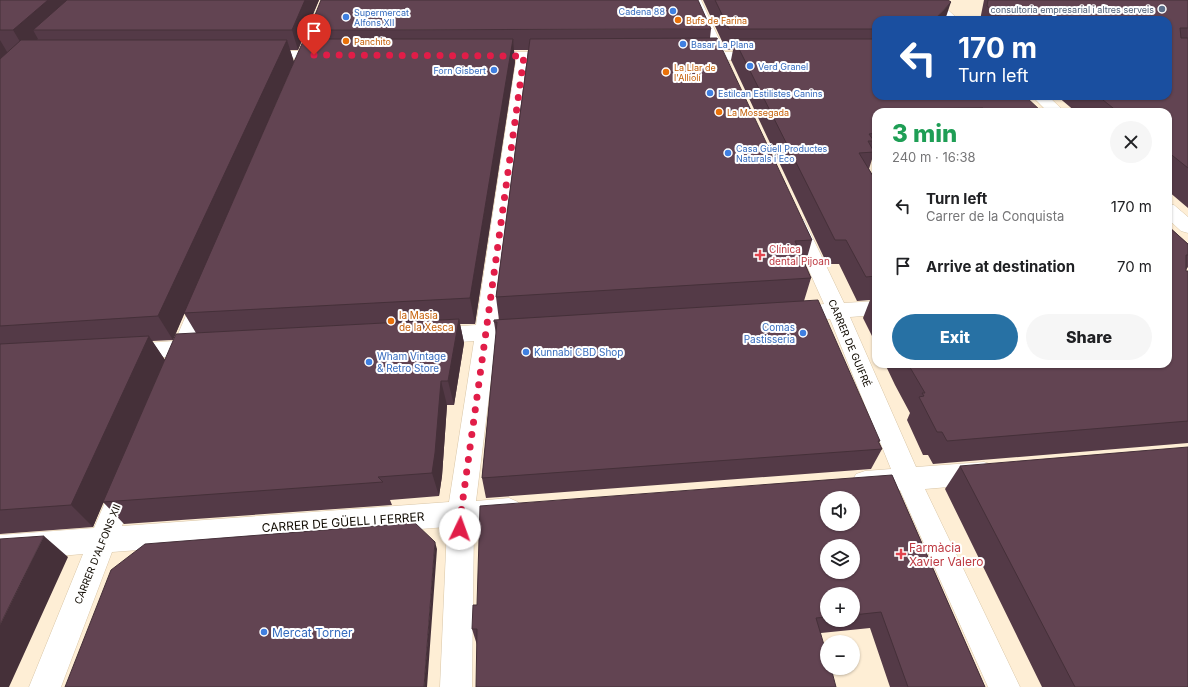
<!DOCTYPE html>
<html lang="en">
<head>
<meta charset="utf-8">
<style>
	body { margin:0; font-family:Inter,sans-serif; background:#f6f6f6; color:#202124; height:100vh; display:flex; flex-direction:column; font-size:15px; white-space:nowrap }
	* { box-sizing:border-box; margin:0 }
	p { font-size:13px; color:#757577 }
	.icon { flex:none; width:22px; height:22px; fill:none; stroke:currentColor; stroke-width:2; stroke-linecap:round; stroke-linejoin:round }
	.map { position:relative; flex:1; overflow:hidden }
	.drawer { position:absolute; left:872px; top:108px; width:300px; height:260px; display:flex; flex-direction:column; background:#fff; border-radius:12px; box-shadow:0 1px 3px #0004 }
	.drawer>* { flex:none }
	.top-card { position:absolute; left:872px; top:16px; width:300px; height:84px; border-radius:12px; box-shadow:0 1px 3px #0004; background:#1a4fa0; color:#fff; overflow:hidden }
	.buttons { position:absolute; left:820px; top:491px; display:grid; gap:8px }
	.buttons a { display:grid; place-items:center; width:40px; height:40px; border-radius:50%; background:#fff; box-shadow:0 1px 3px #0004; font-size:20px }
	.pin { position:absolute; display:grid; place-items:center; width:34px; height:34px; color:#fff; margin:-41px -17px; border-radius:50% 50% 50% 0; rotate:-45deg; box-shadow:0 0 4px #0007 }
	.pin .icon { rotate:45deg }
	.me { position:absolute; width:44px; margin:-22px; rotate:3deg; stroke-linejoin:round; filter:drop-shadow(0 0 3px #0008) }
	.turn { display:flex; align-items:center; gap:14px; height:84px; padding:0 20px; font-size:18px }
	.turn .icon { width:52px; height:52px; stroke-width:2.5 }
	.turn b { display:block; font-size:28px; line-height:34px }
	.round { display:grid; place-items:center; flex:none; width:42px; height:42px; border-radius:21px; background:#f6f6f6 }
	.summary { display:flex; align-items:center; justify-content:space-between; height:68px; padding:0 20px }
	h1 { font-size:24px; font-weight:800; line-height:30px; color:#1e9e55 }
	.action { display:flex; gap:8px; margin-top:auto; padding:8px 20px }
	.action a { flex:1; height:46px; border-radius:24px; background:#2771a4; color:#fff; font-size:16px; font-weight:800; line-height:46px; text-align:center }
	.action a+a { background:#f6f6f6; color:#202124 }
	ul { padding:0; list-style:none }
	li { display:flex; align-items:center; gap:12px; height:60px; padding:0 20px }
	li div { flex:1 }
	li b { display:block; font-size:15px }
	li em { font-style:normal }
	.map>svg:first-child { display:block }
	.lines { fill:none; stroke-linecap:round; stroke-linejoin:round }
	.minor-casing { stroke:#d9c6a7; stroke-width:1 }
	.minor { fill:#fff; fill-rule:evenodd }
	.wall { fill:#543a47; fill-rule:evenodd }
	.shaded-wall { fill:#453039 }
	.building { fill:#624452; stroke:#453039; fill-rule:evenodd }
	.route { stroke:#e11d48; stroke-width:7; stroke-dasharray:0 12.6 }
	.service-dot { fill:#5c6f8a; stroke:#fff; stroke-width:1.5 }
	.shop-dot { fill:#3f7fe0; stroke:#fff; stroke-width:1.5 }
	.food-dot { fill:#e8710a; stroke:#fff; stroke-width:1.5 }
	.health-dot { fill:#e0444e; stroke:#fff; stroke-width:1.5 }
	.labels { text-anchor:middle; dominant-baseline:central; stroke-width:4; stroke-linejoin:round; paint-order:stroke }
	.far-service-label { font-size:9px; fill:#4e5e75; stroke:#fff; text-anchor:end }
	.far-shop-label { font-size:9px; fill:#366cbe; stroke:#fff; text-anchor:start }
	.far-food-label { font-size:9px; fill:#c56008; stroke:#fff; text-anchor:start }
	.health-label { font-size:10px; fill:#be3a42; stroke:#fff; text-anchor:start }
	.food-label { font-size:10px; fill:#c56008; stroke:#fff; text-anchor:start }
	.shop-label { font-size:10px; fill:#366cbe; stroke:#fff; text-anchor:start }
	.street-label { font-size:10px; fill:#110b02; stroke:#fff }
	.near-street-label { font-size:12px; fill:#110b02; stroke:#fff }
	.near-health-label { font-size:12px; fill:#be3a42; stroke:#fff; text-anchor:start }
	.near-shop-label { font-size:12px; fill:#366cbe; stroke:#fff; text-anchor:start }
</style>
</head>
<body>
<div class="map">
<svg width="1188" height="687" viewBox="0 0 1188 687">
	<rect width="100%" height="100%" fill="#feeed5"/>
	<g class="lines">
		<defs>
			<path id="minor" d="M689,0h12l24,52h38l5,1 2,3 -2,3 -40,1 3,6 -2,3 -5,1 -5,-1 -5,-9 -24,-1 -2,-3 2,-3 21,-1z
				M924,0h13l22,20h-14z
				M261,51h66l5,1 2,3 -2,3 -5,1 -71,-1 -2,-3 2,-3z
				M485,52h72l5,1 2,3 -2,3 -32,1 -32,264 28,-2 8,3 3,5 -3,5 -8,3 -30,2 -20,161 33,-3 9,4 4,8 -4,8 -9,4 -35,3 -2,162h-32l7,-160 -335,25 -51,135h-32l54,-133 -83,7v-26l94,-7 22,-51 9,-3 9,3 4,8 -16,41 327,-24 25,-161 -42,3 -8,-2 -3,-6 3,-6 8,-2 44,-3 40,-265 -36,-1 -2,-3 2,-3z
				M1032,96h16l17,16h-17z
				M1168,204l6,1 14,12v16l-7,-2 -13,-12z
				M797,218l7,2 2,4 38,79 32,-2v14l-26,2 66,150 68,-5 9,3 4,8 -4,8 -9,3 -59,5 95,198h-32l-88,-197 -35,3 -9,-3 -4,-8 4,-8 9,-3 26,-2 -61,-150 -36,2 -7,-2 -4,-5 4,-5 7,-2 30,-3 -36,-80 2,-4z
				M203,292l7,2 3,5 -15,40 10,2 3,6 -3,6 -17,3 -5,10 -8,2 -8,-2 -3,-6 1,-3 -39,3 -8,-2 -3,-6 3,-6 8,-2 46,-3 18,-42 3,-5z"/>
		</defs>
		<!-- minor casing -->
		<use href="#minor" class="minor-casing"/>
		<!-- minor -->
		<use href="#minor" class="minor"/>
	</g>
	<!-- wall -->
	<path class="wall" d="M0,0h319l-21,50h-8l4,12 -68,155 86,-178 -3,-9 402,-1 -1,9 102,202 -7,25 6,13 -7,23 76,140 -1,1 3,7 -11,20 -385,29 -4,-20 14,-144 -2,-12 5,-2 -3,-23 32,-247h-14l1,12 -40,262h-15l4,19 -10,62h-7l-5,71 -3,20 -49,4 2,5 -268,19 -21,-22 -10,25 -93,7zM184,313l12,20 -61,95 30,-68 -13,-19 21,-1z
		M703,0h245l-72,20v76l166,16h-166v43l-3,1 -4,13 7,12v163l-13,-26 7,-18 -13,1 -18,-37h-12l-96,-204 2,-10h-7z
		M984,0h204v208l-20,-17v-79h-92l-19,-16h111v-76h-188z
		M1168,226l20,18v23l-2,3v1h2v172l-255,21 -5,-9h-5l-16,-35 3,-7 -15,-28 -10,-21h283z
		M960,466l228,221h-146l-97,-198z
		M892,475l93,212h-95l-20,-59 -49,5 -344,12 -5,-16 5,-24zM827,594h26v26h-26z"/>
	<!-- shaded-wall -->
	<path class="shaded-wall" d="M48,0h34l-49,30 5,9 -13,11 -12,-20z
		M305,0h14l-21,50 -6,-20z
		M951,2l-6,18h-9l1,-3z
		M513,39l2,23 -40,262 -5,-26z
		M0,40l13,22 -13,11z
		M287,40l7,22 -121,278 -15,-24z
		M459,319l5,24 -10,62 -6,-24z
		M149,336l16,24 -72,167 -22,-22z
		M441,381l6,24 -5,71 -3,20 -7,-23z
		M44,536l24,21 -59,130h-9v-62z
		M435,542l2,7 -10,138h-3z"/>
	<!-- building -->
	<path class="building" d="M0,0h48l-35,30h-13z
		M67,0h238l-13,30h-259z
		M321,0h377l13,29 -402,1z
		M715,0h233l3,2 -14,15 4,3h-65v9h-147z
		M988,0h200v28h-8l1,10h7v130l-20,-16v-40h-50l-20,-16h70v-76h-164l-17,-14z
		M717,38l95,202 -17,1 16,37 -315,19 34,-258z
		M304,39h209l-43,259 -286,15z
		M734,39h142v57h149l17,16h-55l-4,-4 -84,1 2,3h-25v21l-7,1 5,7h-6l6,11 -15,1 17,28v95l-10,1 -20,-37h-11z
		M21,40h266l-129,276 -158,10v-267z
		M1168,226l20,18v11h-2v16h2v150l-241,20 -5,-9h-5l-18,-35 5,-1 -2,-3h3l-17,-29h260z
		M876,293v7l-3,-6z
		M818,300l62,141h-2l4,8 -400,29 15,-156h-3v-2z
		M459,319l-11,62h-7l-6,72 -3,20 -54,4 5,5 -280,20 73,-168z
		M149,336l-78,169 -71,5v-166z
		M1188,447v240h-113l-115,-221z
		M892,475l93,212h-77l-27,-75 -28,3v-21h-26v23l-11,1 11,37v13h4l5,19h-360l1,-58h-5l1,-24h4l3,-99zM827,498h26v26h-26zM827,546h26v26h-26z
		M415,523l20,19 -11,145h-359l46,-117 34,-26z
		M44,536l-44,89v-86z"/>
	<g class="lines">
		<!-- route -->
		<path class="route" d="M314,55l210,1 -63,457 -1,16"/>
	</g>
	<!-- markers -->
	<circle class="service-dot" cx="1162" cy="9" r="4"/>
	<g class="shop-dot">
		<circle cx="673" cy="11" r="4"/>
		<circle cx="346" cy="17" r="4"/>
		<circle cx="683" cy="44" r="4"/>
		<circle cx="750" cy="66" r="4"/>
		<circle cx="494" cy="70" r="4"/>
		<circle cx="710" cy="93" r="4"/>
		<circle cx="728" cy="153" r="4"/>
		<circle cx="803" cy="333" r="4"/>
		<circle cx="526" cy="352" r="4"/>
		<circle cx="369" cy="362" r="4"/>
		<circle cx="264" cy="632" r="4"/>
	</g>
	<g class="food-dot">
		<circle cx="678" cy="20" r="4"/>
		<circle cx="346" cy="41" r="4"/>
		<circle cx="666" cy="72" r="4"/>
		<circle cx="719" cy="112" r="4"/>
		<circle cx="391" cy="321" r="4"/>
	</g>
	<g class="health-dot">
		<path d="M758 249h4v4h4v4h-4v4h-4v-4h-4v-4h4z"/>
		<path d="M899 548h4v4h4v4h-4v4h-4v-4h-4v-4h4z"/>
	</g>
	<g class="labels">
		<!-- far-service labels -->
		<g class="far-service-label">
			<text x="1154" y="9">consultoria empresarial i altres serveis</text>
		</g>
		<!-- far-shop labels -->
		<g class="far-shop-label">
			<text x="665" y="11" text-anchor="end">Cadena 88</text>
			<text x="354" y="12">Supermercat<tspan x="354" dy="10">Alfons XII</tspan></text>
			<text x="691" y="44">Basar La Plana</text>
			<text x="758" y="66">Verd Granel</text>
			<text x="486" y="70" text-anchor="end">Forn Gisbert</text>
			<text x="718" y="93">Estilcan Estilistes Canins</text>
			<text x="736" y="148">Casa Güell Productes<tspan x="736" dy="10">Naturals i Eco</tspan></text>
		</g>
		<!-- far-food labels -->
		<g class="far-food-label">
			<text x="686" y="20">Bufs de Farina</text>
			<text x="354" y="41">Panchito</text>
			<text x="674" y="67">La Llar de<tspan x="674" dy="10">l'Allioli</tspan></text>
			<text x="727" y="112">La Mossegada</text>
		</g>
		<!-- health labels -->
		<g class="health-label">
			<text x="769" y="249">Clínica<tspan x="769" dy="12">dental Pijoan</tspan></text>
		</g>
		<!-- food labels -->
		<g class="food-label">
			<text x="399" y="315">la Masia<tspan x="399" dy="12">de la Xesca</tspan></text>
		</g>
		<!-- shop labels -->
		<g class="shop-label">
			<text x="795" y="327" text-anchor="end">Comas<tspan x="795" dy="12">Pastisseria</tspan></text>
			<text x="534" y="352">Kunnabi CBD Shop</text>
			<text x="377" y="356">Wham Vintage<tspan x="377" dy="12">&amp; Retro Store</tspan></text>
		</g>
		<!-- street labels -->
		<g class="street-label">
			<text transform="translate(850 343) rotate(67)">CARRER DE GUIFRÉ</text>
			<text transform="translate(97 554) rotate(-68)">CARRER D'ALFONS XII</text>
		</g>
		<!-- near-street labels -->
		<g class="near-street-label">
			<text transform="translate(343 522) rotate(-4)">CARRER DE GÜELL I FERRER</text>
		</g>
		<!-- near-health labels -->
		<g class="near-health-label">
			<text x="909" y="547">Farmàcia<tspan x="909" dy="14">Xavier Valero</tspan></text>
		</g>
		<!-- near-shop labels -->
		<g class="near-shop-label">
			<text x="272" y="632">Mercat Torner</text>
		</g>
	</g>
</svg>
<div class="buttons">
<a><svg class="icon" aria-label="sound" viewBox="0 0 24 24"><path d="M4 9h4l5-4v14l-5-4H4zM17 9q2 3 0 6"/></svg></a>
<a><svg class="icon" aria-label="layers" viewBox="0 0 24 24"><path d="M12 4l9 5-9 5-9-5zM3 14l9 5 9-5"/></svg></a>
<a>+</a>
<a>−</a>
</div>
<div class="pin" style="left:314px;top:55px;background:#d93025"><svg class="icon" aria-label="arrive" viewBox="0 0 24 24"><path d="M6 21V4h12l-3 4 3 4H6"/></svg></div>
<svg class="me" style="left:460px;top:529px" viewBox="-20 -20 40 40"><circle r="19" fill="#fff"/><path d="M0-13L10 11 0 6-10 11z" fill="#e11d48"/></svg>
<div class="top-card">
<div class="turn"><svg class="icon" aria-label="left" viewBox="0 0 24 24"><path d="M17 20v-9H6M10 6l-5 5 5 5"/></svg><div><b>170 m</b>Turn left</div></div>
</div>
<section class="drawer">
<div class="summary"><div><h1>3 min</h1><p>240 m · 16:38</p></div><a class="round"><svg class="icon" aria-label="close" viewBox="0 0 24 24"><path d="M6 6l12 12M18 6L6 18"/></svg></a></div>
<ul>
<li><svg class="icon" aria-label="left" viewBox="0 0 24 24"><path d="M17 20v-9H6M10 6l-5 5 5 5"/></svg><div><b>Turn left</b><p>Carrer de la Conquista</p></div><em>170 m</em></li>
<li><svg class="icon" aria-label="arrive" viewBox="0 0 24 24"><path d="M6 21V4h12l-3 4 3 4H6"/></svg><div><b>Arrive at destination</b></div><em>70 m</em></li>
</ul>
<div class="action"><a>Exit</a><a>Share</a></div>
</section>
</div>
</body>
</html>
